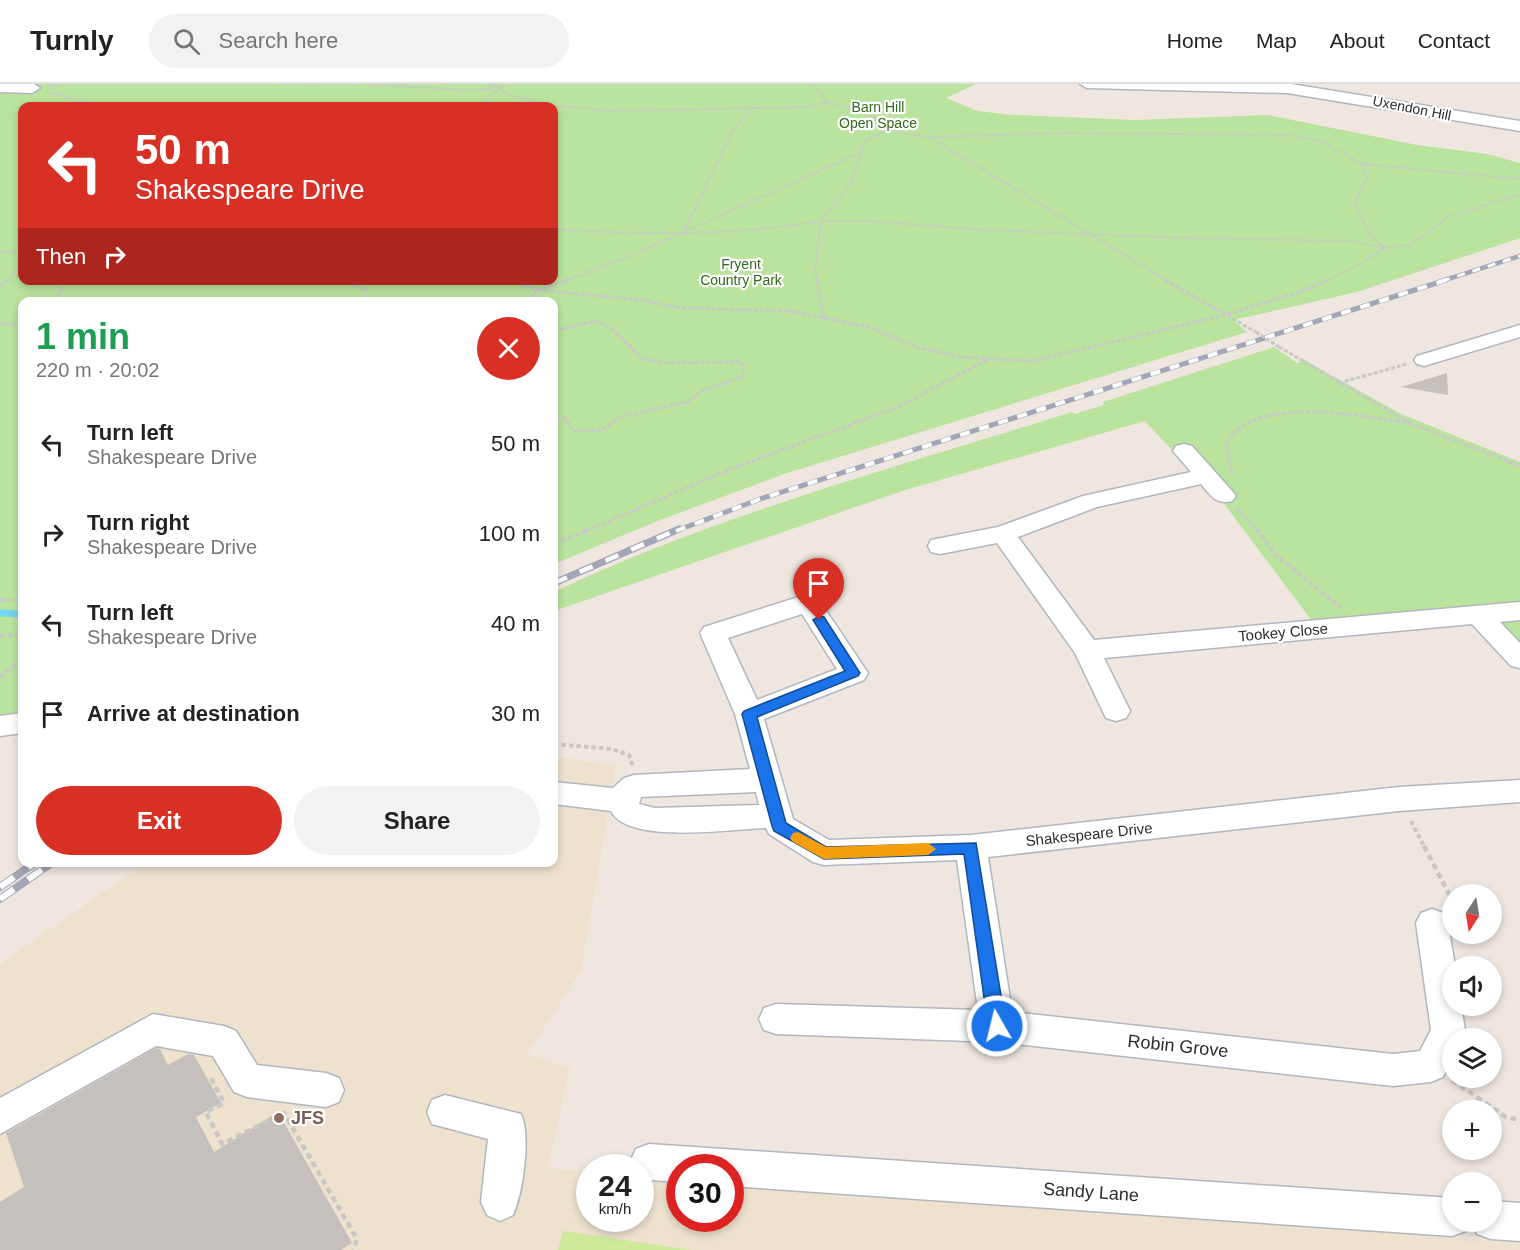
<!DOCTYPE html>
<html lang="en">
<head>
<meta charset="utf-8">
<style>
	body { margin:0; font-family:Arial,sans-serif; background:#f2f2f2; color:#222; height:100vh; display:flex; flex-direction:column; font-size:22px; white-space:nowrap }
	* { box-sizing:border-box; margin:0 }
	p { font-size:20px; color:#767676 }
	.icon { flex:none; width:33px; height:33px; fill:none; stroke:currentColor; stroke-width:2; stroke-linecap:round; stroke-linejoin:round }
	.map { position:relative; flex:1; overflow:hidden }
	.drawer { position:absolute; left:18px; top:213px; width:540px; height:570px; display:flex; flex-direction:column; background:#fff; border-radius:12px; box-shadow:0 3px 9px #0003 }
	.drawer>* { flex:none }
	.hud { position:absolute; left:18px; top:18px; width:540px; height:183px; border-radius:12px; box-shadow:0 3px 9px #0003; background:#d93025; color:#fff; overflow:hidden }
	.needle { width:39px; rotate:192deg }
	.buttons { position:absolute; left:1442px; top:800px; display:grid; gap:12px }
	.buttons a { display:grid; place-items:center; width:60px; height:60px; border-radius:50%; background:#fff; box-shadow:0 3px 9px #0003; font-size:30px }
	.speed { position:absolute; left:576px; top:1070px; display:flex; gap:12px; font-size:30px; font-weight:700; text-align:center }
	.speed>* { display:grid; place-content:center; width:78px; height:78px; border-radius:50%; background:#fff; box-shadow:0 3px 9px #0003; line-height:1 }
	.speed small { font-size:15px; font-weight:400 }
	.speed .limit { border:9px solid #d22; background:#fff; color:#111 }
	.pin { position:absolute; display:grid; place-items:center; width:51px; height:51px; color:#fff; margin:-62px -26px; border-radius:50% 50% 50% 0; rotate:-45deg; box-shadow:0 0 6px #0007 }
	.pin .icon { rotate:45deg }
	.me { position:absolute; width:66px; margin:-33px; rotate:352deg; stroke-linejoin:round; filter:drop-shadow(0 0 4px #0008) }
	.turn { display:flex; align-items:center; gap:21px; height:126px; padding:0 18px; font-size:27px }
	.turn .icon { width:78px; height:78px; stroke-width:2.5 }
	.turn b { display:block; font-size:42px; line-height:51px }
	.then { display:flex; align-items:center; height:57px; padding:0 18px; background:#0003; gap:12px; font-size:22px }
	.round { display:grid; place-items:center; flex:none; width:63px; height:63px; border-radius:32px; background:#f2f2f2 }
	.head { display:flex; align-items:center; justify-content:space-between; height:102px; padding:0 18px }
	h1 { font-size:36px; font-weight:800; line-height:45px; color:#1e9e55 }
	.cta { display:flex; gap:12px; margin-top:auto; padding:12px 18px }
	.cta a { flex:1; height:69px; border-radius:36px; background:#d93025; color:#fff; font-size:24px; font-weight:800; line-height:69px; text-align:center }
	.cta a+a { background:#f2f2f2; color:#222 }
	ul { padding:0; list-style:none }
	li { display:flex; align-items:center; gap:18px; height:90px; padding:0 18px }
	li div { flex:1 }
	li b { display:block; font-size:22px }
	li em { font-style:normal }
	header { display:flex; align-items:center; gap:36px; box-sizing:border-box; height:84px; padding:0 30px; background:#fff; border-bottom:2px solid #e0e0e0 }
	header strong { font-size:28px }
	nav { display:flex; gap:33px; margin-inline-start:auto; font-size:21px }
	.search { width:420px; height:54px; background:#f2f2f2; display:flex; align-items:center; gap:15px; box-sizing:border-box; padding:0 21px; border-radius:33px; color:#767676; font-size:22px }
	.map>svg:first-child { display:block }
	.education { fill:#eee2cf }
	.green { fill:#bae39d; fill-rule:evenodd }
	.pitch { fill:#cde999 }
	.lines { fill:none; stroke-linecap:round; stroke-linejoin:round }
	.stream { stroke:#75d6ed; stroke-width:7 }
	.building { fill:#c6c0bc }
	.minor-casing { stroke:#b2b6bf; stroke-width:3 }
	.path-far3 { stroke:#c8c8c8; stroke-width:2; stroke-dasharray:3 1.5; stroke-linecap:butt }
	.path-far2 { stroke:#c8c8c8; stroke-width:3; stroke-dasharray:4 2; stroke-linecap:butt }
	.path-far1 { stroke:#c8c8c8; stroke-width:4; stroke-dasharray:4.5 3; stroke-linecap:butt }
	.path { stroke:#c8c8c8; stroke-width:4.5; stroke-dasharray:6 4; stroke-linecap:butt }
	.minor { fill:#fff; fill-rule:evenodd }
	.rail-far3-casing { stroke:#a2a6b6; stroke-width:4.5 }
	.rail-far2-casing { stroke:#a2a6b6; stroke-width:5 }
	.rail-far1-casing { stroke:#a2a6b6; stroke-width:7 }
	.rail-casing { stroke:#a2a6b6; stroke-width:8 }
	.rail-far3 { stroke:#fff; stroke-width:3; stroke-dasharray:8; stroke-linecap:butt }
	.rail-far2 { stroke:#fff; stroke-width:4; stroke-dasharray:10; stroke-linecap:butt }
	.rail-far1 { stroke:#fff; stroke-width:4.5; stroke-dasharray:14; stroke-linecap:butt }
	.rail { stroke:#fff; stroke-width:6; stroke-dasharray:17; stroke-linecap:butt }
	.path-bridge { stroke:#c8c8c8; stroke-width:3; stroke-dasharray:4 2; stroke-linecap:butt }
	.route { fill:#1a73e8; stroke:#114b97; stroke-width:1.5 }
	.slow { fill:#f59e0b }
	.education-dot { fill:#8d6e63; stroke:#fff; stroke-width:2 }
	.labels { text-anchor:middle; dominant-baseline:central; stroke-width:4.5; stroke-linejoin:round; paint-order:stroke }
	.far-park-label { font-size:14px; fill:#32691c; stroke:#fff }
	.far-street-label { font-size:14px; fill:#2c2c2c; stroke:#fff }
	.street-label { font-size:15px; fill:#2c2c2c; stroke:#fff }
	.near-street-label { font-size:18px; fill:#2c2c2c; stroke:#fff }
	.near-education-label { font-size:18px; font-weight:bold; fill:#785e54; stroke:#fff; text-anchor:start }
</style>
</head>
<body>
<header>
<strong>Turnly</strong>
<div class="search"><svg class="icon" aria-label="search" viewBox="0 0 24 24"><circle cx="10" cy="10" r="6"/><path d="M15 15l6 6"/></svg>Search here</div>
<nav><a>Home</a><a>Map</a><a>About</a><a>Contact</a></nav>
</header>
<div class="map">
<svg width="1520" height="1166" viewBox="0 0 1520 1166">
	<rect width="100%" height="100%" fill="#eee6df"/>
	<!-- education -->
	<path class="education" d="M554,672l62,10 -35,204 -54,85 43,12 -22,101 41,4 1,46h50l1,-42 38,3 1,39h50l1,-36 789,61v7h-1520v-286l145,-101 409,-1z"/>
	<!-- green -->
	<path class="green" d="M0,0h976l-30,14 31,13 37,4 121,5 133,-5 149,30 70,9 33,9v75l-163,54 -124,28 14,12 -463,142 -129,48 -101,42v-262h-532v414l-22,3zM22,22h532v174h-532z
		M1274,263l23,16 7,-3 97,54 119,48v197l-41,-43 -161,13 -99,-132 -32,-50 -15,3 -27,-29 -243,70 -348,120v-19c165,-78 344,-125 518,-180l3,2 29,-9 -1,-3z"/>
	<!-- pitch -->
	<path class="pitch" d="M563,1147l128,19h-133z"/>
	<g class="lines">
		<!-- stream -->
		<path class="stream" d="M0,529l22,1"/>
	</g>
	<!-- building -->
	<path class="building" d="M1447,289l1,22 -47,-8z
		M156,964l4,1 8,16 20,-11 6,1 27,48 -25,14 18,35 64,-40 74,131 -11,7h-341v-48l24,-15 -18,-54z"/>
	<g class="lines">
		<defs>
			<path id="minor" d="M0,0h34l6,4 -8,5 -32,-1z
				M1080,0h211l229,37v10l-233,-38 -200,-5z
				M1520,241v12l-96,29 -7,-2 -3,-4 3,-4z
				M1184,360l8,2 40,45 4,5 -4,5c-16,4 -21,-5 -31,-17l-104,23 -79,30 76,103 426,-38v18l-20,2 20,21v25l-9,-2 -39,-42 -368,34 26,53 -4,7 -10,3 -10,-3 -31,-65 -78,-110 -57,11 -9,-2 -3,-6 3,-6 67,-13 85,-31 108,-24 -18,-21 3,-5z
				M808,510l9,3 51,76 -4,7 -100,39 29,100 36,21 142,-5 428,-48 121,-7v22l-121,9 -411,46 24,155 381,42 27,-3 11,-21 -15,-107 5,-10 11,-4 11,4 5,10 7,43h-3v39h9l4,25 -3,8h-10v21l-9,18 -12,5 -38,4 -396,-44 -221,-8 -12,-4 -5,-11 5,-11 12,-4 202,6 -21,-150 -133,5 -11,-3 -44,-28 -3,-6c-34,1 -138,17 -155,-17l-57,-7v-22l59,6 11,-10 10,-3 116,-6 -15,-55 -35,-81 4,-6zM802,530l35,55 -80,31 -29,-62zM756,708l3,13 -104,3 -16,-4 2,-7z
				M22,629v20l-22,3v-20z
				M153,930l71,12 12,5 21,34 69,8 13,5 5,12 -5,12 -13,5 -79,-10 -13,-5 -21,-36 -57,-10 -156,88v-36z
				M445,1011l76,19c10,22 2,79 -8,101l-13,6 -13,-6 -6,-13 7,-63 -56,-15 -5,-12 5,-12z
				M649,1060l803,54v23h18l-4,10 -14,5 -722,-50v-19h-50v15l-31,-2 -9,-3v-10h-7l-3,-5 6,-13z
				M1491,1117l29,2v38l-29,-2 -14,-5 -5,-13h19z"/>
		</defs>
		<!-- minor casing -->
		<use href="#minor" class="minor-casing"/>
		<!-- path-far3 -->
		<path class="path-far3" d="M280,0h79
			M367,0l99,6 29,-2
			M487,0l13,4 6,6 42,11 64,6 195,-4 19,-5
			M812,0l15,18 39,11 34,20 29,4 239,144
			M48,2l15,-2
			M47,8l48,12 105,2
			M199,20l8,2
			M477,22l29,-22
			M929,53l136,-4 223,2 32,6 42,23 158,15
			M1362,80l5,14 -13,24 16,33 14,12
			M554,145c90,6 178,7 267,-8l31,-40 12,-39 25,-13
			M682,151l51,-105 21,-23
			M0,168l22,-1
			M509,196l3,1
			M5,197l17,-16
			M564,197c101,-36 196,-86 295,-127
			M817,197l-2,-11 6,-49h47l117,9 201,8 167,3 31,7
			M1325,197l28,-13 32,-20 26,-3 37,-28 72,-23"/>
		<!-- path-far2 -->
		<path class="path-far2" d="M351,196l1,4 15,7 -5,11
			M509,196l29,10 30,-10
			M817,196l7,38
			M1165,196l91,52
			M186,199l1,-3
			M0,202l7,-6
			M55,218l10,-22
			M526,218l12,-12 103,10 40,8 110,3 78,16 50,21 43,9 71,4 195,-47 77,-24 23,-10
			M0,239l22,3
			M554,247l42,-10 15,7 32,31 26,4 73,-1 1,14 -41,15 -15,11 -68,15 -16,13 -30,1 -7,-12 -12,-1
			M1279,263l131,76 110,43
			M1339,299l68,-19
			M1232,389l-6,-28c3,-5 6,-11 11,-15 39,-32 127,-13 173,-7
			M1236,424l22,23
			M586,447l142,-61 170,-63 89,-47"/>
		<!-- path-far1 -->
		<path class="path-far1" d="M1257,445l19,26 65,53
			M554,460l35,-15
			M0,516h22
			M0,552l22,-2
			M0,593l22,-17
			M554,660l58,5 17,6 4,12
			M1411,737l14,27"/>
		<!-- path -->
		<path class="path" d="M1424,762l28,54
			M211,994l13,25 -18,9 16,32 62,-31 73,126 -4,11
			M1452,996l54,37 14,3"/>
		<!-- minor -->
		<use href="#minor" class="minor"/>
		<defs>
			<path id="rail-far3" d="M1442,197l78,-25"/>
			<path id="rail-far2" d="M676,447l84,-32 686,-219"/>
			<path id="rail-far1" d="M554,499l125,-54"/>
			<path id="rail" d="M0,803l36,-25
				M0,815l53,-37"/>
		</defs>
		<!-- rail-far3 casing -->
		<use href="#rail-far3" class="rail-far3-casing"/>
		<!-- rail-far2 casing -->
		<use href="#rail-far2" class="rail-far2-casing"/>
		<!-- rail-far1 casing -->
		<use href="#rail-far1" class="rail-far1-casing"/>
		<!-- rail casing -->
		<use href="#rail" class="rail-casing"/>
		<!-- rail-far3 -->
		<use href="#rail-far3" class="rail-far3"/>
		<!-- rail-far2 -->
		<use href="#rail-far2" class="rail-far2"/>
		<!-- rail-far1 -->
		<use href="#rail-far1" class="rail-far1"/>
		<!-- rail -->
		<use href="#rail" class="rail"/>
		<!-- path-bridge -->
		<path class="path-bridge" d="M1256,248l23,15"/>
	</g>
	<!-- route -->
	<path class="route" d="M819,532l5,1 36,56 -2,3 -101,41 29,106 40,24 150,-4 30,183 -3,6 -6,2 -6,-2 -3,-6 -24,-172 -140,5 -50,-28 -2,-5 -30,-112 2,-3 101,-40 -32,-51z"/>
	<!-- slow -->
	<path class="slow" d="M798,748l28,15 102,-4 8,6 -8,6 -104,4 -31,-17 -3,-4 3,-5z"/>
	<!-- markers -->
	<circle class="education-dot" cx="279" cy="1034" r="6"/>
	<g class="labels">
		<!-- far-park labels -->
		<g class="far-park-label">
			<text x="878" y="23">Barn Hill<tspan x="878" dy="16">Open Space</tspan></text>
			<text x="741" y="180">Fryent<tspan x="741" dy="16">Country Park</tspan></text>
		</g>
		<!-- far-street labels -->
		<g class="far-street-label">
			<text transform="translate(1412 24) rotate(11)">Uxendon Hill</text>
		</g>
		<!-- street labels -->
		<g class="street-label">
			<text transform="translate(1283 548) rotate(-5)">Tookey Close</text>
			<text transform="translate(1089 750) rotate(-6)">Shakespeare Drive</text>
		</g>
		<!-- near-street labels -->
		<g class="near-street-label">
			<text transform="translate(1178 962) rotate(6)">Robin Grove</text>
			<text transform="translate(1091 1108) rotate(4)">Sandy Lane</text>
		</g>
		<!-- near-education labels -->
		<g class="near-education-label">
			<text x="291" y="1034">JFS</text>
		</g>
	</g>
</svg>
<div class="buttons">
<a><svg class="needle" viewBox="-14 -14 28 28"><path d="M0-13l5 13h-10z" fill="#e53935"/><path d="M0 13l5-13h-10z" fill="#767676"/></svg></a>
<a><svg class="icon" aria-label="sound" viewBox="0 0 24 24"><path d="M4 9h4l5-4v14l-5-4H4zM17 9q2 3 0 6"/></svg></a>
<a><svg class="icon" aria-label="layers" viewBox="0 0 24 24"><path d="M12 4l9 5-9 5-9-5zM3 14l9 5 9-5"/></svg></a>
<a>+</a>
<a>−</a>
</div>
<div class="speed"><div>24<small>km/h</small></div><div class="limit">30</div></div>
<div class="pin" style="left:819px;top:536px;background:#d93025"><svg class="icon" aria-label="arrive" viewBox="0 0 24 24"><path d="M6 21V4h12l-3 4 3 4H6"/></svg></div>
<svg class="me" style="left:997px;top:942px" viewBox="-20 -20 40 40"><circle r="17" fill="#1a73e8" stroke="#fff" stroke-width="3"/><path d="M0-11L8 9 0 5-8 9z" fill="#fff"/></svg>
<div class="hud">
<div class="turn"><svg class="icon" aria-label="left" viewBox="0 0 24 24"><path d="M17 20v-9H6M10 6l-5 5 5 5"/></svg><div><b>50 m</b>Shakespeare Drive</div></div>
<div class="then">Then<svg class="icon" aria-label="right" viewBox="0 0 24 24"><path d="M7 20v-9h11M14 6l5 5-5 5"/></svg></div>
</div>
<section class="drawer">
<div class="head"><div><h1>1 min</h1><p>220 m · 20:02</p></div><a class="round" style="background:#d93025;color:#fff"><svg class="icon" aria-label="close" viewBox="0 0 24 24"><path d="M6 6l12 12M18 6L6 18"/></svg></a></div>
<ul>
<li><svg class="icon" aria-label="left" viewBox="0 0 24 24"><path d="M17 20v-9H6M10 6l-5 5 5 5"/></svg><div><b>Turn left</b><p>Shakespeare Drive</p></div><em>50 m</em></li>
<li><svg class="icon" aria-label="right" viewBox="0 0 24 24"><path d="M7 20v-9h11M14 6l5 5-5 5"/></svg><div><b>Turn right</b><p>Shakespeare Drive</p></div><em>100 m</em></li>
<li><svg class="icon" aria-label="left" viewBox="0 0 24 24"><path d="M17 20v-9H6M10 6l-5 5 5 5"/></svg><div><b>Turn left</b><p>Shakespeare Drive</p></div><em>40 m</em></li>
<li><svg class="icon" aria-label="arrive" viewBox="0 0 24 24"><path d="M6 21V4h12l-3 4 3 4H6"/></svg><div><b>Arrive at destination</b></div><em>30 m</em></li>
</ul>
<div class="cta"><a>Exit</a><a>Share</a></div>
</section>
</div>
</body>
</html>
